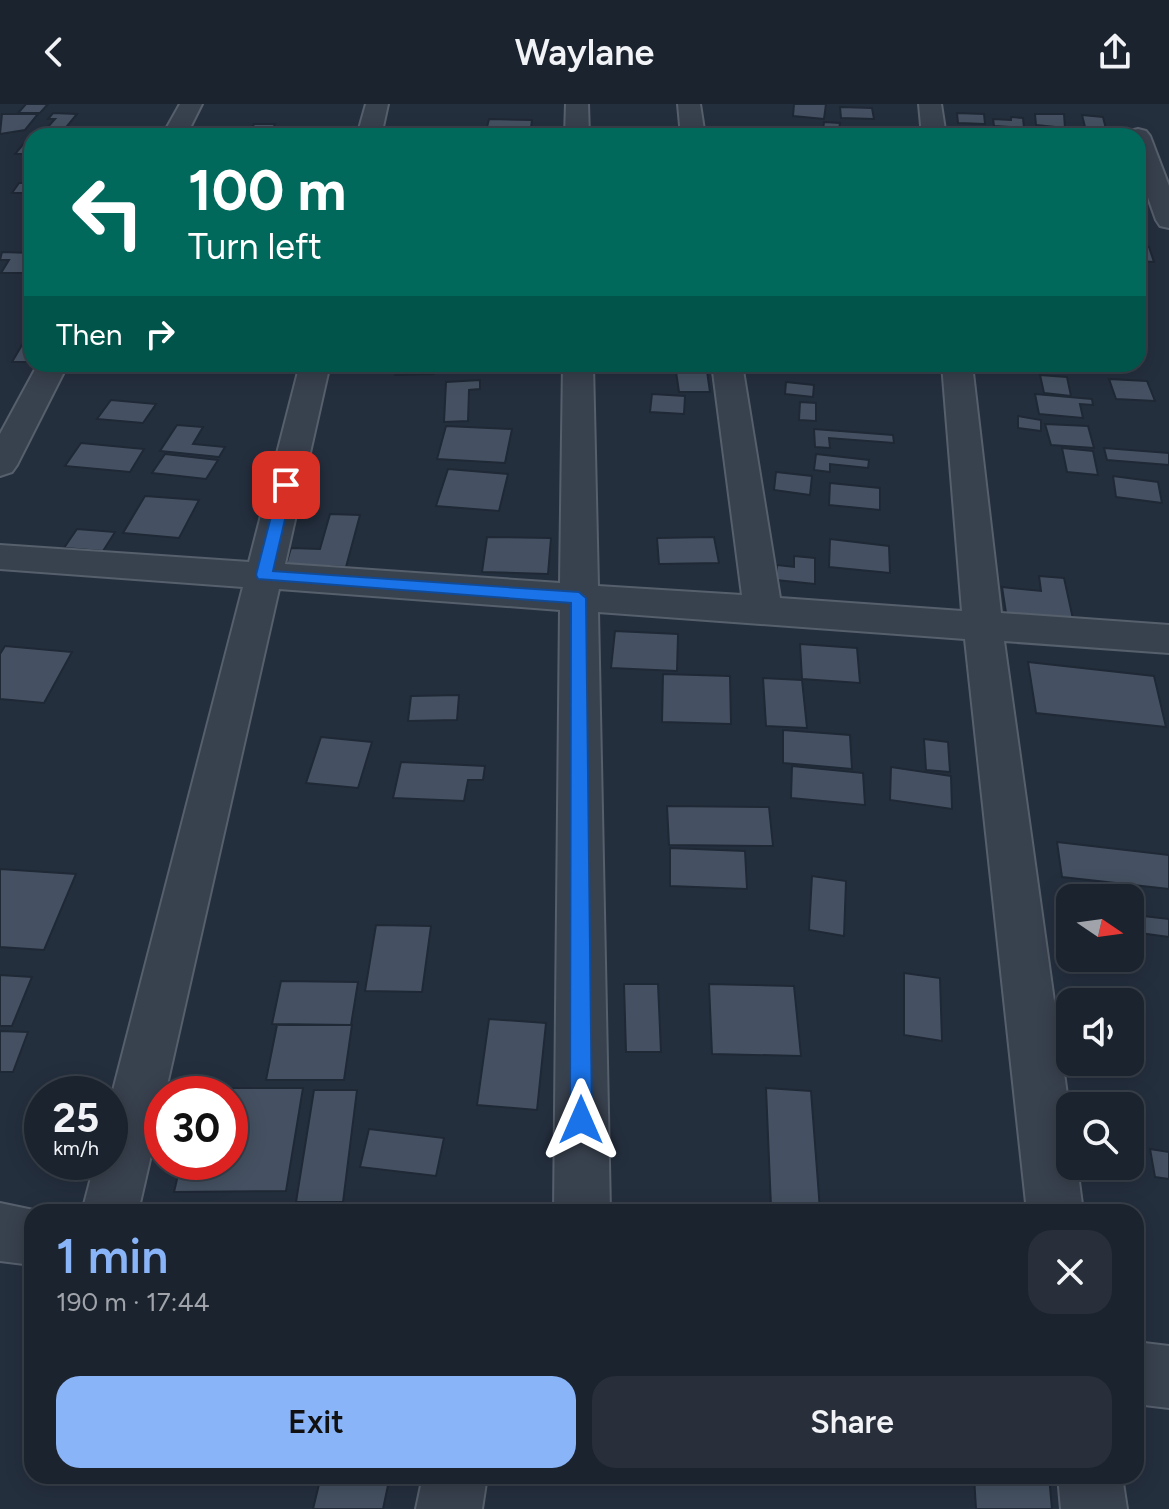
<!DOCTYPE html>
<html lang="en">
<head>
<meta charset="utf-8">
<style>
	body { margin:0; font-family:Figtree,sans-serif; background:#282f3a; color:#f1f3f6; height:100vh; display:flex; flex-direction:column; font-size:30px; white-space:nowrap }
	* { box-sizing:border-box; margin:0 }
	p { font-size:26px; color:#a0a4aa }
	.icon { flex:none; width:44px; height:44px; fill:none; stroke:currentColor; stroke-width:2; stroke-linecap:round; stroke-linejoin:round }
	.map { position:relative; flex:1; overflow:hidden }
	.panel { position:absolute; left:24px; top:1100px; width:1120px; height:280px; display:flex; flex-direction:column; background:#1b232e; border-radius:24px; box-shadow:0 4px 20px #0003,0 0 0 2px #39404a }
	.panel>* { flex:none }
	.banner { position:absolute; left:24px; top:24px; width:1122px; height:244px; border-radius:24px; box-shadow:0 4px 20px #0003,0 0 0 2px #39404a; background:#00695c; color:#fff; overflow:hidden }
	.needle { width:52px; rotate:103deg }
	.fabs { position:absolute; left:1056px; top:780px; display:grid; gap:16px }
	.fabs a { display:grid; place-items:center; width:88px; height:88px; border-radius:16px; background:#1b232e; box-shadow:0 4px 20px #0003,0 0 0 2px #39404a; font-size:40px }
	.speed { position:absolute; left:24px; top:972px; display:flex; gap:16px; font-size:40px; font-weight:700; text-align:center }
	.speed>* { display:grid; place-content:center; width:104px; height:104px; border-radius:50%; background:#1b232e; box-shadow:0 4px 20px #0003,0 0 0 2px #39404a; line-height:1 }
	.speed small { font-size:20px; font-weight:400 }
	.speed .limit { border:12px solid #d22; background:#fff; color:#111 }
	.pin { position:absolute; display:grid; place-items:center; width:68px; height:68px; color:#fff; margin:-34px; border-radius:16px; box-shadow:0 4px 12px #0006 }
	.me { position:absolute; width:88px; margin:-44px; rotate:0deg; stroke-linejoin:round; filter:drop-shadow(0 0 6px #0008) }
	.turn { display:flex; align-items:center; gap:28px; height:168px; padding:0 32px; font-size:36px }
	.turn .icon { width:104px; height:104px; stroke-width:2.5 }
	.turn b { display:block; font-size:56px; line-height:68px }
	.then { display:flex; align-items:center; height:76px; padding:0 32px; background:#0003; gap:16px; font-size:30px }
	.round { display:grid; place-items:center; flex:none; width:84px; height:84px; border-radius:24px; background:#282f3a }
	.overview { display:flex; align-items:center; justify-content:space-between; height:136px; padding:0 32px }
	h1 { font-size:48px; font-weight:600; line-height:60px; color:#8ab4f8 }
	.action { display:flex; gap:16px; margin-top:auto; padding:16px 32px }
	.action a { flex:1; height:92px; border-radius:24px; background:#8ab4f8; color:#111; font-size:32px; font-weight:600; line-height:92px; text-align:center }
	.action a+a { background:#282f3a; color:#f1f3f6 }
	header { display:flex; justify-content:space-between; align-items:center; height:104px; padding:0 32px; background:#1b232e; font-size:36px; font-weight:600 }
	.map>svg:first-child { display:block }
	.building { fill:#455162; stroke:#1f2835; stroke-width:2 }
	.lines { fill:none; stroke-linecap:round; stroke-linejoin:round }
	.street-casing { stroke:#565f6c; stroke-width:4 }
	.street { fill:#38414e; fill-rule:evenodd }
	.route { fill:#1a73e8; stroke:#114b97; stroke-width:2 }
</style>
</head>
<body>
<header><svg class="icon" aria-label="back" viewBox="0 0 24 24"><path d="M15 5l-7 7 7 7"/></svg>Waylane<svg class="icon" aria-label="share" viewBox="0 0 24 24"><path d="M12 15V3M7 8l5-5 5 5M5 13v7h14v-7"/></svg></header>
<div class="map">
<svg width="1169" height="1405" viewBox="0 0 1169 1405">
	<rect width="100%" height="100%" fill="#242f3e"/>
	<!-- building -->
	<path class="building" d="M26,0h22l-8,9h-22z
		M794,0h32l-2,15 -31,-3z
		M840,3l32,1 2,11 -33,-1z
		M53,9l24,1 -13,16 -18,-1 9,-10h-7z
		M957,9l27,1 1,10 -27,-1z
		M2,10h36l-13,16 -25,4z
		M1035,10h29l1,14 -29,-3z
		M1082,11l21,2 3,12 -21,-2z
		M1011,13l12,1 1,10 -30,-2 -1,-7 18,1z
		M489,15l43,1 -1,8 -44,-1z
		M824,18l16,1 -2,13h-16z
		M254,20h21l-5,12h-22z
		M119,24h26l-5,8h-27z
		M510,25l40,2 -2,5h-40z
		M709,26l41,1v5h-41z
		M31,31h29l-28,1v18h-17z
		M19,79h13l-2,10h-18z
		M1138,142l11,1 5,15 -16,-1z
		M2,148l30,1v20h-31l8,-13h-9z
		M32,224v26l-5,8h-15z
		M111,260h62l-6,9 -59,-4z
		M396,260h38v10l-39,1z
		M458,260h30l-1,9h-31z
		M503,260h47l-1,5h-47z
		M706,260l4,28h-31l-4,-27z
		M976,260h33l2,7 -34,-2z
		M1059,260h23l2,9 -24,-3z
		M1040,271l27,2 4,19 -27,-3z
		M1109,275l38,2 8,20 -39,-2z
		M480,276v9l-11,1 -1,31 -24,1 2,-40z
		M786,278l28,3 -1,12 -28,-3z
		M652,290l33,2 -1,18 -34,-2z
		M1035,290l57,5 1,6 -13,-1 3,14 -44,-4z
		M111,296l45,4 -13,19 -46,-4z
		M800,298l16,1v18l-17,-1z
		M1018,312l23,4v11l-23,-3z
		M1045,320l43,2 6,22 -43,-3z
		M177,321l26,2 -10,17 32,3 -6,10 -59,-6z
		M446,322l66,3 -7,34 -68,-4z
		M814,325l79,6 1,8 -65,-5 1,10 -15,-1z
		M81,339l63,6 -14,23 -65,-6z
		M1062,344l31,3 5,24 -31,-3z
		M1104,344l65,5v12l-62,-5z
		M165,350l53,6 -12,19 -54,-6z
		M816,350l53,6 -1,8 -38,-4v8l-16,-2z
		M448,365l60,5 -9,37 -63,-5z
		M776,368l36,4 -2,19 -36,-5z
		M1113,372l45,6 4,21 -46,-6z
		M830,379l50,5v22l-51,-5z
		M145,392l54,4 -20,38 -56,-5z
		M330,410l30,1 -14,52 -60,-2 5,-17 29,1z
		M77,425l38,3 -12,19 -39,-3z
		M487,433l64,1 -3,36 -66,-2z
		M714,433l5,26 -60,1 -2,-26z
		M830,435l59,7 1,27 -61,-6z
		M794,452l21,2v26l-39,-4 1,-15 17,2z
		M1039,472l25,2 9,41 -67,-6 -4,-26 39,4z
		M615,527l63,3 -1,37 -66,-3z
		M800,540l57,4 3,35 -58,-4z
		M5,542l67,6 -28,51 -44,-4v-45z
		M1028,558l126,14 12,51 -130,-14z
		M663,570l67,2 1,48 -69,-2z
		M763,574l39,2 5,48 -41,-2z
		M459,591l-2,25 -49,1 3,-25z
		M783,626l67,5 2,34 -69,-6z
		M321,633l51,5 -14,46 -52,-5z
		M924,635l24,3 2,30 -24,-2z
		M401,658l84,4 -2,14h-15l-4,21 -71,-3z
		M792,662l71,7 2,32 -74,-7z
		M891,663l60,9 1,33 -62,-9z
		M667,702l102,1 4,39 -104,-1z
		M1057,738l112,13v34l-107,-12z
		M670,744l75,3 2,38 -77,-3z
		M0,765l76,5 -32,76 -44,-3z
		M812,772l34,5 -2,55 -35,-6z
		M1135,811l34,4v18l-29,-4z
		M376,821l55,1 -9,66 -57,-1z
		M904,869l36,5 2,63 -38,-6z
		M0,871l32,2 -20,49h-12z
		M281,877l77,1 -7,43 -79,-1z
		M624,880h34l3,68h-35z
		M709,880l85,2 7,70 -89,-2z
		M489,915l57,4 -9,87 -60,-5z
		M277,921h75l-8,55h-78z
		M0,927l28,1 -15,40h-13z
		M197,984h106l-17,103 -112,1 7,-30h49v-68h-34z
		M766,984l45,3 9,119 -49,-3z
		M314,986h43l-14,112h-47z
		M369,1025l75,9 -8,38 -76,-9z
		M1150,1045l19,3v27l-14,-2z
		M321,1372h69l-7,33h-70z
		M974,1372h75l3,33h-76z"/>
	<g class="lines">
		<defs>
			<path id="street" d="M180,0h22l-16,32h-24z
				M366,0h22l-7,32h-24z
				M566,0h22l1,32h-24z
				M678,0h22l5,32h-24z
				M919,0h22l5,32h-24z
				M1138,25l8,2 4,5 19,50v42l-9,-2 -4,-6 -18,-51v-33h-12l4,-5z
				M38,260h30l-51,101 -5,7 -12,4v-42z
				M300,260h30l-45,200 275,19 3,-219h30l5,222 144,9 -30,-231h30l38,234 182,13 -20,-247h30l29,249 168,12v28l-165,-12 66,475v50h7l6,46h-56l-62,-573 -367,-27 12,600h-56l6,-602 -281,-21 -114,505h-3v13l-24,105h-56l13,-50h15v-60l133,-515 -243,-18v-24l249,17z
				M0,1099l43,9h-11v53l-32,-4z
				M1136,1238l33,4v62l-33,-4z
				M423,1372h64l-5,33h-66z
				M1058,1372h64l5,33h-66z"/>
		</defs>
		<!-- street casing -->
		<use href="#street" class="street-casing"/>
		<!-- street -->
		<use href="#street" class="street"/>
	</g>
	<!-- route -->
	<path class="route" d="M286,376l7,5 -20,86 306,21 7,6 6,522 -3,8 -8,3 -8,-3 -3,-8 1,-517 -313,-24 -2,-4 23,-90z"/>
</svg>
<div class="fabs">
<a><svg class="needle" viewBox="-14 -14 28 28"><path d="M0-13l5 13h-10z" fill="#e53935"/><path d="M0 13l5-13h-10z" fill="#a0a4aa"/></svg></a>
<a><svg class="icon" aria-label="sound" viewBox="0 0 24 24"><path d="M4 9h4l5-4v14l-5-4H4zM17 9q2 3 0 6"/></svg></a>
<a><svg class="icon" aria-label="search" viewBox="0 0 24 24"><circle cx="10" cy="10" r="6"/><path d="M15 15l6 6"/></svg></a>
</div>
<div class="speed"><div>25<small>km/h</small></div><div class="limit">30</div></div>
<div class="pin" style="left:286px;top:381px;background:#d93025"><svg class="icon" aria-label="arrive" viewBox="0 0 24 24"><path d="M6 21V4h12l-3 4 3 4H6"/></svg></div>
<svg class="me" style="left:581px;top:1016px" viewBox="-20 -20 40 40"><path d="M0-17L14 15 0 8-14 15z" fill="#1a73e8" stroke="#fff" stroke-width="4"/></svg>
<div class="banner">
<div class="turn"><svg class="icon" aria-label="left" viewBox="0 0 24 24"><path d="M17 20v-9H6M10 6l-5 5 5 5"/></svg><div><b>100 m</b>Turn left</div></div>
<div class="then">Then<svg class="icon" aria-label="right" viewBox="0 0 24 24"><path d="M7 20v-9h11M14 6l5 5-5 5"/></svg></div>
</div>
<section class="panel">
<div class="overview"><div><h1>1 min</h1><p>190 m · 17:44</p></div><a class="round"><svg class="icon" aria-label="close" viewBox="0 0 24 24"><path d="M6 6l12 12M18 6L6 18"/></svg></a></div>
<div class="action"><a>Exit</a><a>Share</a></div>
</section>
</div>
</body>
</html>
